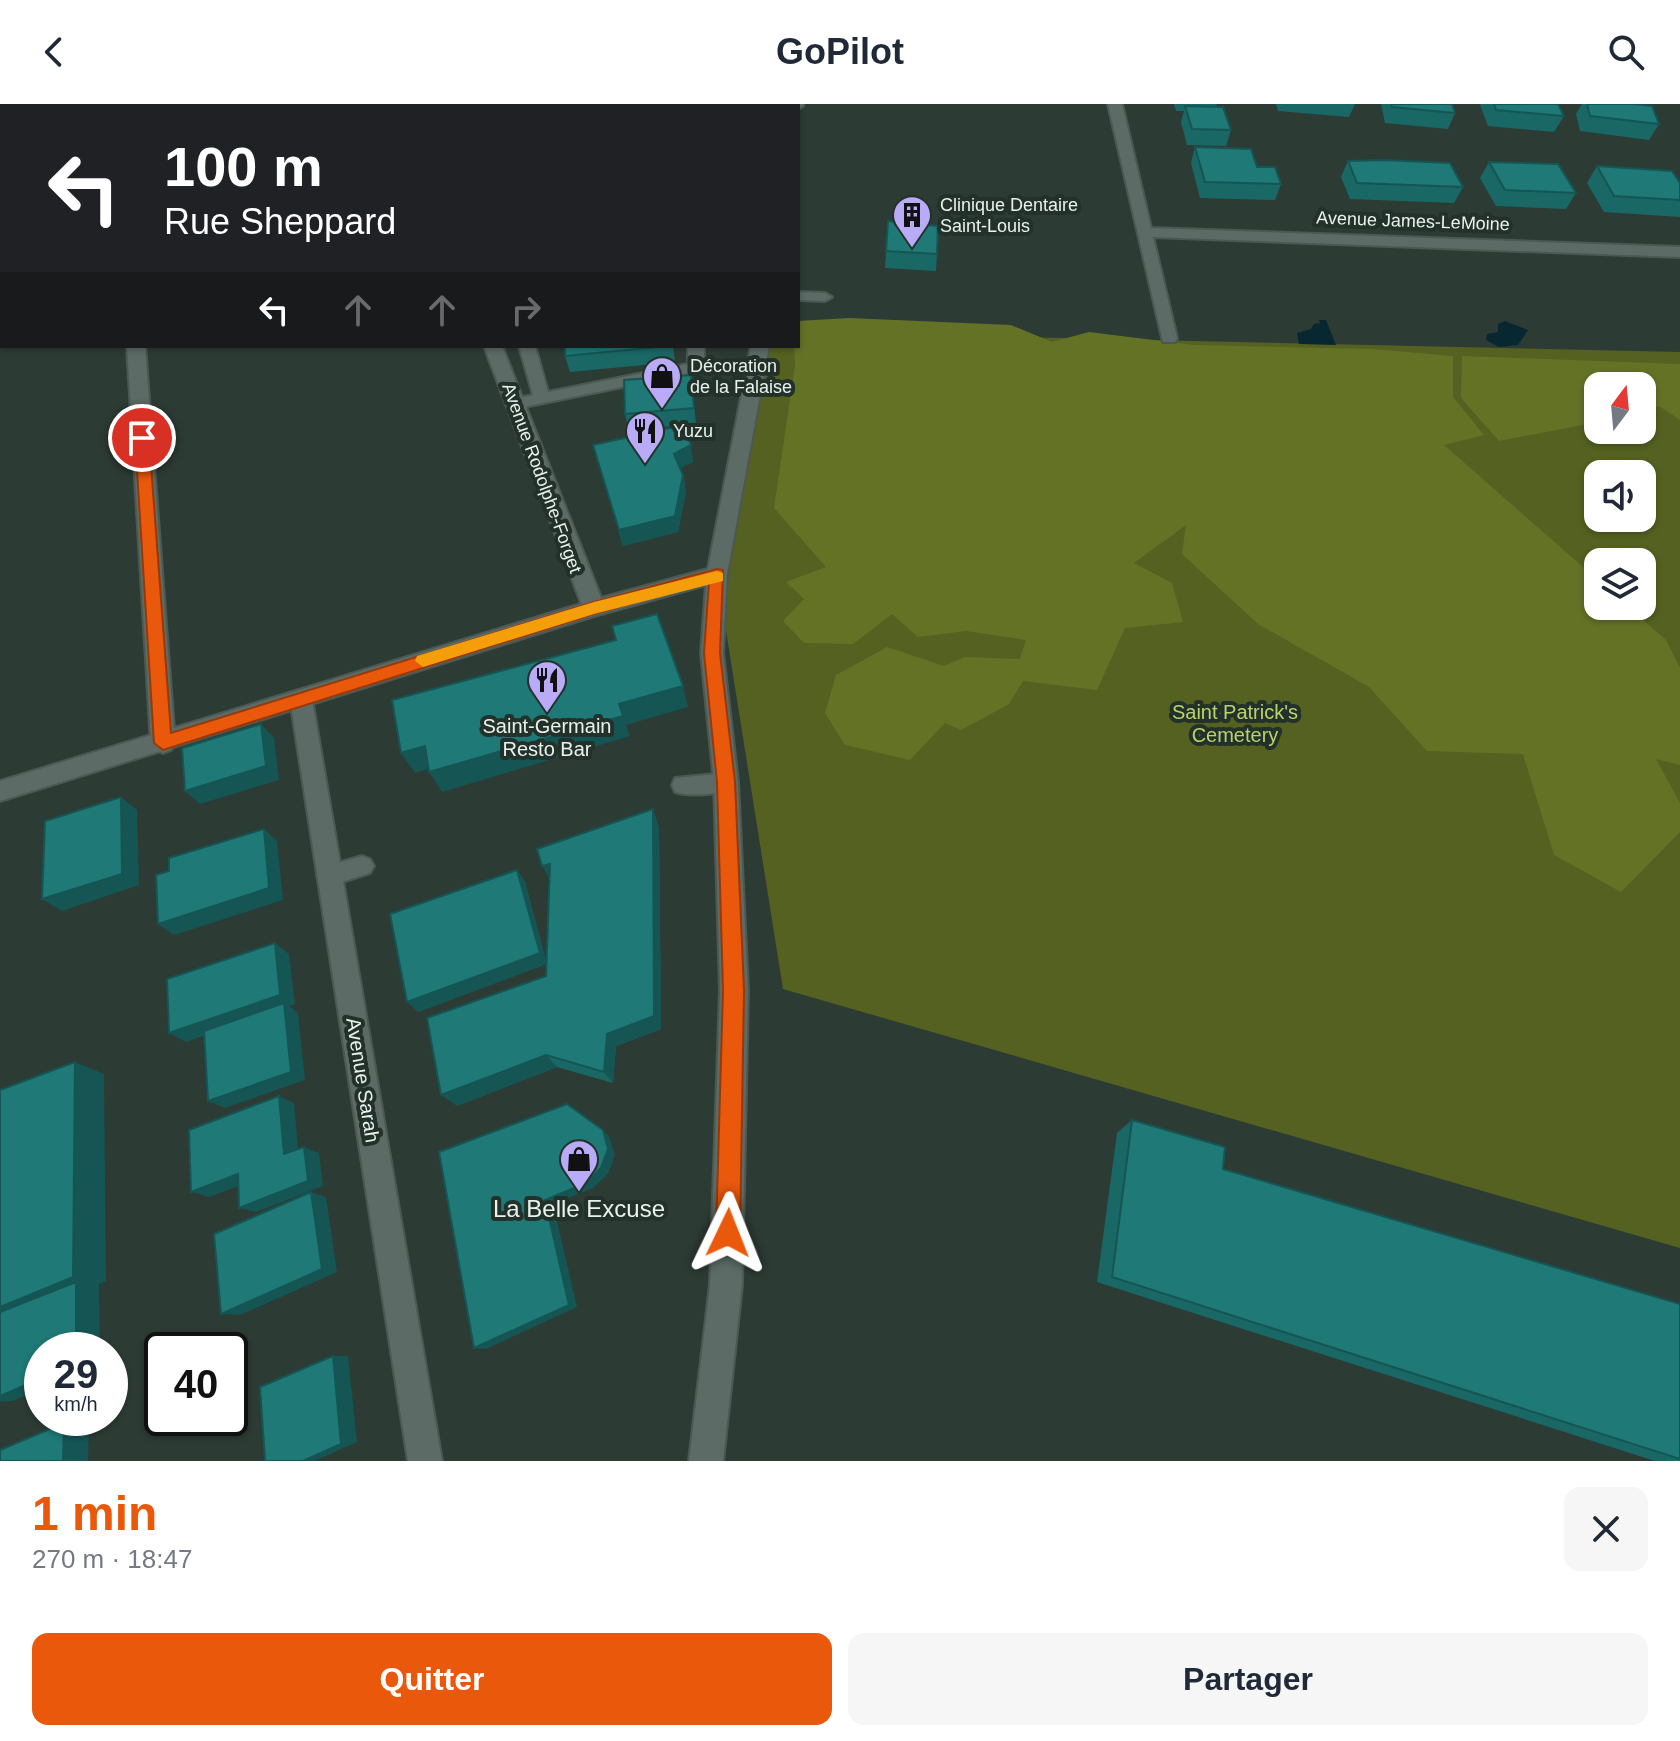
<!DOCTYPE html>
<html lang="fr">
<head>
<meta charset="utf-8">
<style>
	body { margin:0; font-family:Arial,sans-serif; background:#f6f6f7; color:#1f2937; height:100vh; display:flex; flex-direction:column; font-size:30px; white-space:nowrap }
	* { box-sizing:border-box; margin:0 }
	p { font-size:26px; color:#747a83 }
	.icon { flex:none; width:44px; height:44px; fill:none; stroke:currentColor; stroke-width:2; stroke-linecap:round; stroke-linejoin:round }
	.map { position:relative; height:1357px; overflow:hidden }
	.panel { display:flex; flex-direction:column; background:#fff; flex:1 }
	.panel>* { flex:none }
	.banner { position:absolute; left:0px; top:0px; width:800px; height:244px; box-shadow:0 2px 6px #0004; background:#202124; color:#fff; overflow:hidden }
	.needle { width:52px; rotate:16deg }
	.buttons { position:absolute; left:1584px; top:268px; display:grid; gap:16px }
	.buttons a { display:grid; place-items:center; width:72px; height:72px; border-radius:16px; background:#fff; box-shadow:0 2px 6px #0004; font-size:40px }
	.speed { position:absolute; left:24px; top:1228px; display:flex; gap:16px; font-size:40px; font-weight:700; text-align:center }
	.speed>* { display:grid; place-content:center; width:104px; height:104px; border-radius:50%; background:#fff; box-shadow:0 2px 6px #0004; line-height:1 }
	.speed small { font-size:20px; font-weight:400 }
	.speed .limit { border:4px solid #111; border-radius:12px; background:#fff; color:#111 }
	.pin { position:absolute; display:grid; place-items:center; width:68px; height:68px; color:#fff; margin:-34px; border:4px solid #fff; border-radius:50%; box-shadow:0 2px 8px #0007 }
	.me { position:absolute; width:88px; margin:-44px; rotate:2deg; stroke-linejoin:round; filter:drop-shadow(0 0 6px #0008) }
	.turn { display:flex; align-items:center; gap:28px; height:168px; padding:0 32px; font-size:36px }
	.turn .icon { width:104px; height:104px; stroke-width:2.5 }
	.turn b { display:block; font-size:56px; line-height:68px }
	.lanes { display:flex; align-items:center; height:76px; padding:0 32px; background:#0003; justify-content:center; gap:40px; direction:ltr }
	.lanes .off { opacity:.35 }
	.round { display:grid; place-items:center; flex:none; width:84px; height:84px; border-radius:16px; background:#f6f6f7 }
	.overview { display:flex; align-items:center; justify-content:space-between; height:136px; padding:0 32px }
	h1 { font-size:48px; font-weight:700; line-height:60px; color:#ea580c }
	.button { display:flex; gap:16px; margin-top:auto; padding:16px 32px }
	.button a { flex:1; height:92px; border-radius:16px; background:#ea580c; color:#fff; font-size:32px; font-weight:700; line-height:92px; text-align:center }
	.button a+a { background:#f6f6f7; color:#1f2937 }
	header { display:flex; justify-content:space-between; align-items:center; height:104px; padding:0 32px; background:#fff; font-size:36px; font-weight:700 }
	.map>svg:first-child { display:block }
	.green { fill:#556120; fill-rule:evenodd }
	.forest { fill:#647226 }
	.water { fill:#072831 }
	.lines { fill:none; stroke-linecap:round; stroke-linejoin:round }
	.lane-casing { stroke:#4c5853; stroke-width:4 }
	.street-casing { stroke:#4c5853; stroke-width:4 }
	.secondary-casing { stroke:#4c5853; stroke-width:4 }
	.lane { fill:#5c6b65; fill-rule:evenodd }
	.street { fill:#5c6b65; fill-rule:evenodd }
	.secondary { fill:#5c6b65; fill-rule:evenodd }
	.wall { fill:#1a6866 }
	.shaded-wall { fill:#155553 }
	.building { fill:#1e7977; stroke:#155553; stroke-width:2 }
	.route { fill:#ea580c; stroke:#983908; stroke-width:2 }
	.slow { fill:#f59e0b }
	.labels { text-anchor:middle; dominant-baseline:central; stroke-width:8; stroke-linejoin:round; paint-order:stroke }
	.far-poi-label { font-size:18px; fill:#e8f1ed; stroke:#23312b; text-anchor:start }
	.far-street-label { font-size:18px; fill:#e8f1ed; stroke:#23312b }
	.park-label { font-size:20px; fill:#bcd16a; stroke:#23312b }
	.poi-label { font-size:20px; fill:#e8f1ed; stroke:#23312b }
	.street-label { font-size:20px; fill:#e8f1ed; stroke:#23312b }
	.near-poi-label { font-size:24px; fill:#e8f1ed; stroke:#23312b }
</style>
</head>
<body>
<header><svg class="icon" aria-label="back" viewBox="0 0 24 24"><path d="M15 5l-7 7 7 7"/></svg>GoPilot<svg class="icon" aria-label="search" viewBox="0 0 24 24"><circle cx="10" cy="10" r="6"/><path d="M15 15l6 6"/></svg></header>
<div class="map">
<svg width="1680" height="1357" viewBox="0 0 1680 1357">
	<rect width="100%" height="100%" fill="#2d3b35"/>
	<!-- green -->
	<path class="green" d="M798,228l882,20v896l-897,-259 -66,-415 44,-228h37zM1598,282h44v44h-44zM1598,370h44v44h-44zM1598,458h44v44h-44z"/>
	<!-- forest -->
	<path class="forest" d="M849,214l162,7 41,17 37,-10 105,13 178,4 81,7v41l31,38 -40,10 154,135v26h29l39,34 14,28v97l-24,-6 24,44v29l-59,60 -67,-37 -31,-101 -96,-3 -58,-64 -111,-63 -76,-70 4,-29 -52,38 38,20 11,39 -58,6 -28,62 -74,-9 -14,23 -48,26 -16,-7 -35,37 -65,-15 -20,-32 11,-38 51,-28 57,19 21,-9 55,2 6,-19 -60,-9 -48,6 -26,-23 -39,30 -49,-1 -21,-22 21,-22 -18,-17 40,-15 -52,-59 21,-143 -1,-19h4v-25z
		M1462,252l218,8v56l-21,-14 -17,4v-24h-44v36l-99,19 -38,-43z"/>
	<!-- water -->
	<path class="water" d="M1319,216h7l10,25 -37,-1 -2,-11 14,-4 3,-5 6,-1z
		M1505,217l23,9 -10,15 -19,2 -13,-7 1,-6 11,-2v-8z"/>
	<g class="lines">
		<defs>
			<path id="lane" d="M798,188l27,1 7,4 -7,4 -27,-1z
				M519,242h16l13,46 140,-28v-18h16v16l52,-1 8,5 -8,5 -60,1 -182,37 -6,-1v-8l25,-5z
				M726,669l8,2 3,7 -3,7c-16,5 -43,8 -59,3l-3,-7 3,-7z
				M362,752l8,3 4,7 -4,7 -41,13 -8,-4 -4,-7 4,-7z"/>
			<path id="street" d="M114,0h14v2h-14z
				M396,0h14l1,2h-14z
				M1108,0h14l29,124 529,19v10l-527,-20 24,101 -2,4h-12z
				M0,63h2v8h-2z
				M127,242h18l30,397 -4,7 -8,3 -8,-3 -4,-7z
				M484,242h18l103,262 -3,6h-16l-3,-6z
				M301,586l8,3 3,6 130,762h-34l-118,-762 3,-6z"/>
			<path id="secondary" d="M789,0h14v2l-5,3v-3z
				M751,242h18l-42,228 -4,79 15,129 10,208 -6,295 -19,176h-34l21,-176 10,-295 -6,-208 -13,-129 5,-68 -112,31 -594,185v-20l594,-181 114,-31z"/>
		</defs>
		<!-- lane casing -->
		<use href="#lane" class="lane-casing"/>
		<!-- street casing -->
		<use href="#street" class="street-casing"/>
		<!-- secondary casing -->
		<use href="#secondary" class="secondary-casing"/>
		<!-- lane -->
		<use href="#lane" class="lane"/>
		<!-- street -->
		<use href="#street" class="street"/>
		<!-- secondary -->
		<use href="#secondary" class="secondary"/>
	</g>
	<!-- wall -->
	<path class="wall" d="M1174,0h43l-1,3 15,23 -5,16 -39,-1 -6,-23 3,-11h-8z
		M1276,0h79l-6,13 -71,-6z
		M1381,0h71l3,9 -7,16 -63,-6z
		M1481,0h77l6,12 -10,16 -66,-6 -8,-21z
		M1582,0h53l24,20 -10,16 -69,-9 -4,-17z
		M1195,43l86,37 -6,16 -75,-2 -9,-35z
		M1348,57l115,26 -9,16 -104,-4 -9,-22z
		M1489,58l87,31 -10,16 -70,-3 -16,-28z
		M1597,62l83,17v34l-76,-5 -17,-29z
		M886,147l51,3 -1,17 -51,-3z
		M565,242h108l2,16 -105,10 -5,-16z
		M691,271l5,49 -13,1 10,37 -13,6 3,7 3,16 -8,41 -55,14 -25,-85 85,-36 -54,5 -4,-16z
		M653,705l6,19 2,201 -45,17 -3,37 -56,-16 -100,39 89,-130v-12l-128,48 99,-142 8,12 21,79z
		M1132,1016l91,49 457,135v157h-25l-558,-179 20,-149z"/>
	<!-- shaded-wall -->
	<path class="shaded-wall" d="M691,341l2,17 -16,8 -3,-16z
		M683,371l3,16 -8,41 -55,14 -4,-16z
		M683,582l5,21 -62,18 4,11 -188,56 -13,-20 190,-68z
		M261,620l13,14 5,42 -79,24 -15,-13z
		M425,642l13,20 -23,7 -14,-20z
		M121,693l16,13 2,75 -77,26 -20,-12z
		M653,705l6,19 2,201 -45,17 -3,37 -9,-11 3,-38z
		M264,725l13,12 6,59 -109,35 -16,-11z
		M550,760l2,19 -10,-17z
		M517,766l8,12 22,82 -129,48 -11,-10z
		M275,839l14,11 6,50 -6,2 9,7 7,67 -80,28 -17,-7 77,-93 -99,34 -17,-9z
		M546,951l11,12 -100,39 -16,-11z
		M75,958l29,12 2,207 -7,3 1,66h-24l-76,-33v-10z
		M279,992l15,7 5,57 -15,-6z
		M603,1026l6,7 6,18 -7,19 -15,14 -40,16 24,103 -91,42 -12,-1 71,-148z
		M304,1043l15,6 4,33 -67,26 -17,-4z
		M238,1070l16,6 -45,17 -18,-5z
		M311,1088l15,5 11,75 -97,43 -19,-1z
		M333,1252h15l9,86 -43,19h-11z
		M42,1274v10l-29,13 -13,1v-6z
		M89,1318l-1,39h-25l1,-38z"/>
	<!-- building -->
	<path class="building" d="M1391,0h61l3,9 -63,-6z
		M1494,0h64l6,12 -68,-6z
		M1587,0h48l17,2 7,18 -69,-8z
		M1185,2l38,1 8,23 -39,-1z
		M1195,43l56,2 6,18h18l6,17 -76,-2z
		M1384,56l66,3 13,24 -106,-4 -9,-22z
		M1489,58l69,2 18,29 -71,-3z
		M1597,62l75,5 8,12v17l-66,-4z
		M888,117l50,5 -1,28 -51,-3z
		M565,242h104l-104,10z
		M691,271l3,33 -69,6 -1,-34z
		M683,321l8,20 -17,9 9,21 -8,41 -56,14 -26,-85z
		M657,510l26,72 -64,18 4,12 -194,56 -4,-26 -24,7 -9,-53 224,-60 -4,-14z
		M261,620l5,42 -81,25 -3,-43z
		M121,693l1,77 -80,25 3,-78z
		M653,705l1,207 -47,18 -3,38 -58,-17 -105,40 -14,-77 119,-42 4,-112 -8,2 -5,-17z
		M264,725l5,59 -111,36 -2,-49 13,-4v-13z
		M517,766l23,83 -133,49 -17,-88z
		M275,839l5,52 -111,38 -2,-54z
		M284,899l7,69 -83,29 -4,-70z
		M75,958l-2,215 -73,30v-217z
		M279,992l5,58 20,-7 4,34 -69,27 -1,-34 -47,18 -2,-62z
		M567,1000l36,26 5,19 -7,19 -15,15 -41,17 24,105 -95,43 -35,-196z
		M1132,1016l93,27 -2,22 457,135v155l-568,-182z
		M311,1088l11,77 -101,45 -7,-80z
		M76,1178v68h-34v28l-42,18v-84z
		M333,1252l8,88 -38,17h-38l-5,-74z
		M64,1319l-1,38h-63v-11z"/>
	<!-- route -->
	<path class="route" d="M142,329l7,5 22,295 423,-131 123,-33 6,1 -3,83 15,129 9,208 -4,243 -4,9 -8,3 -8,-3 -4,-9 7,-243 -6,-208 -13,-129 5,-71 -115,32 -431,136 -9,-7 -19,-305z"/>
	<!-- slow -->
	<path class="slow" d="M717,467l6,2v8l-129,33 -171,53 -8,-6 2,-5 177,-54z"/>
	<!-- icons -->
	<defs>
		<symbol id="building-pin" viewBox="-11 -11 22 30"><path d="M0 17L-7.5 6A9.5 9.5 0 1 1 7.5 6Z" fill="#b9abf7" stroke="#23312b"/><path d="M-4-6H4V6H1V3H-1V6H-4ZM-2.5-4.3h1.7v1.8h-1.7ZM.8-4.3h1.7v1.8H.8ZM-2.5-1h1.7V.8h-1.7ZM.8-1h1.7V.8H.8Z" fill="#111"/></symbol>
		<symbol id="shop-pin" viewBox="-11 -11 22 30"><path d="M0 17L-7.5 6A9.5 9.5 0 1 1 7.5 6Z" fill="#b9abf7" stroke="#23312b"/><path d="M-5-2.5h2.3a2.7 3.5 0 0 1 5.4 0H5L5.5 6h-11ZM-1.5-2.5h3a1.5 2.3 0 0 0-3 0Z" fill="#111"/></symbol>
		<symbol id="restaurant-pin" viewBox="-11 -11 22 30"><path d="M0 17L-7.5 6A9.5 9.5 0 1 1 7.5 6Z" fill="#b9abf7" stroke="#23312b"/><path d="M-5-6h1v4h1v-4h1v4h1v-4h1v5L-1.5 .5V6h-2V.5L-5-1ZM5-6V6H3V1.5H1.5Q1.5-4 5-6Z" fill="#111"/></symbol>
	</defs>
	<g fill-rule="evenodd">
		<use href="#building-pin" x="890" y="89" width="44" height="60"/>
		<use href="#shop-pin" x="640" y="250" width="44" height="60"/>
		<use href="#restaurant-pin" x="623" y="305" width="44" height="60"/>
		<use href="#restaurant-pin" x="525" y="554" width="44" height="60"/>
		<use href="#shop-pin" x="557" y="1033" width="44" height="60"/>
	</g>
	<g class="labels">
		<!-- far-poi labels -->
		<g class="far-poi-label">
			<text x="940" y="101">Clinique Dentaire<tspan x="940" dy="21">Saint-Louis</tspan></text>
			<text x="690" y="262">Décoration<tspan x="690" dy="21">de la Falaise</tspan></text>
			<text x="673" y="327">Yuzu</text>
		</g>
		<!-- far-street labels -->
		<g class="far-street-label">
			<text transform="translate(1413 117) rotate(2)">Avenue James-LeMoine</text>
			<text transform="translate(542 374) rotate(70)">Avenue Rodolphe-Forget</text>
		</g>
		<!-- park labels -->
		<g class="park-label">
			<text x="1235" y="608">Saint Patrick's<tspan x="1235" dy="23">Cemetery</tspan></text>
		</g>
		<!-- poi labels -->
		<g class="poi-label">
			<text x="547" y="622">Saint-Germain<tspan x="547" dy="23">Resto Bar</tspan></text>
		</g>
		<!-- street labels -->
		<g class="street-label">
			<text transform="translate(363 976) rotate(81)">Avenue Sarah</text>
		</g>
		<!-- near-poi labels -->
		<g class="near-poi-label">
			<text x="579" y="1104">La Belle Excuse</text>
		</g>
	</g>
</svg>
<div class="buttons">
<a><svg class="needle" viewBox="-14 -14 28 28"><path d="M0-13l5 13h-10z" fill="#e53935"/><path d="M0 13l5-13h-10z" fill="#747a83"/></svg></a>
<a><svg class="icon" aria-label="sound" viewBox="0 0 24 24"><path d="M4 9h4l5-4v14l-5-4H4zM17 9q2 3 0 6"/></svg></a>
<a><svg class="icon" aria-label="layers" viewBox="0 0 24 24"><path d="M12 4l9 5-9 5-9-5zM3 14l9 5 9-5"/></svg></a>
</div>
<div class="speed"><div>29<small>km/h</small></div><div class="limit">40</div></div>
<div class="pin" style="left:142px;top:334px;background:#d93025"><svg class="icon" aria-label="arrive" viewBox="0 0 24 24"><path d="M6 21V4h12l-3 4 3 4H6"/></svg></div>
<svg class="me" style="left:728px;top:1129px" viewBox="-20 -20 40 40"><path d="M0-17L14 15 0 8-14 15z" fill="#ea580c" stroke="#fff" stroke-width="4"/></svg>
<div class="banner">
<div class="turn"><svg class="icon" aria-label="left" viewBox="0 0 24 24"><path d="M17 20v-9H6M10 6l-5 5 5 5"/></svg><div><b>100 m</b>Rue Sheppard</div></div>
<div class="lanes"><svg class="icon" aria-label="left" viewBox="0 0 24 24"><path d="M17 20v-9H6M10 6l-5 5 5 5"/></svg><svg class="icon off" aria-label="ahead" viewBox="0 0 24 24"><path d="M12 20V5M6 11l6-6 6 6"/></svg><svg class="icon off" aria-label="ahead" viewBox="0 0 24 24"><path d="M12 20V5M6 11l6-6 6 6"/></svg><svg class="icon off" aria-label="right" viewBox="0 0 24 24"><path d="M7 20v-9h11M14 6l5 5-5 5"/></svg></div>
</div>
</div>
<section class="panel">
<div class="overview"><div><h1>1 min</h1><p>270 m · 18:47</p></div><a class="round"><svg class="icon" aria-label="close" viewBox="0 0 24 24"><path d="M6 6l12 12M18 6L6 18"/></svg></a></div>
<div class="button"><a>Quitter</a><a>Partager</a></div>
</section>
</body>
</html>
